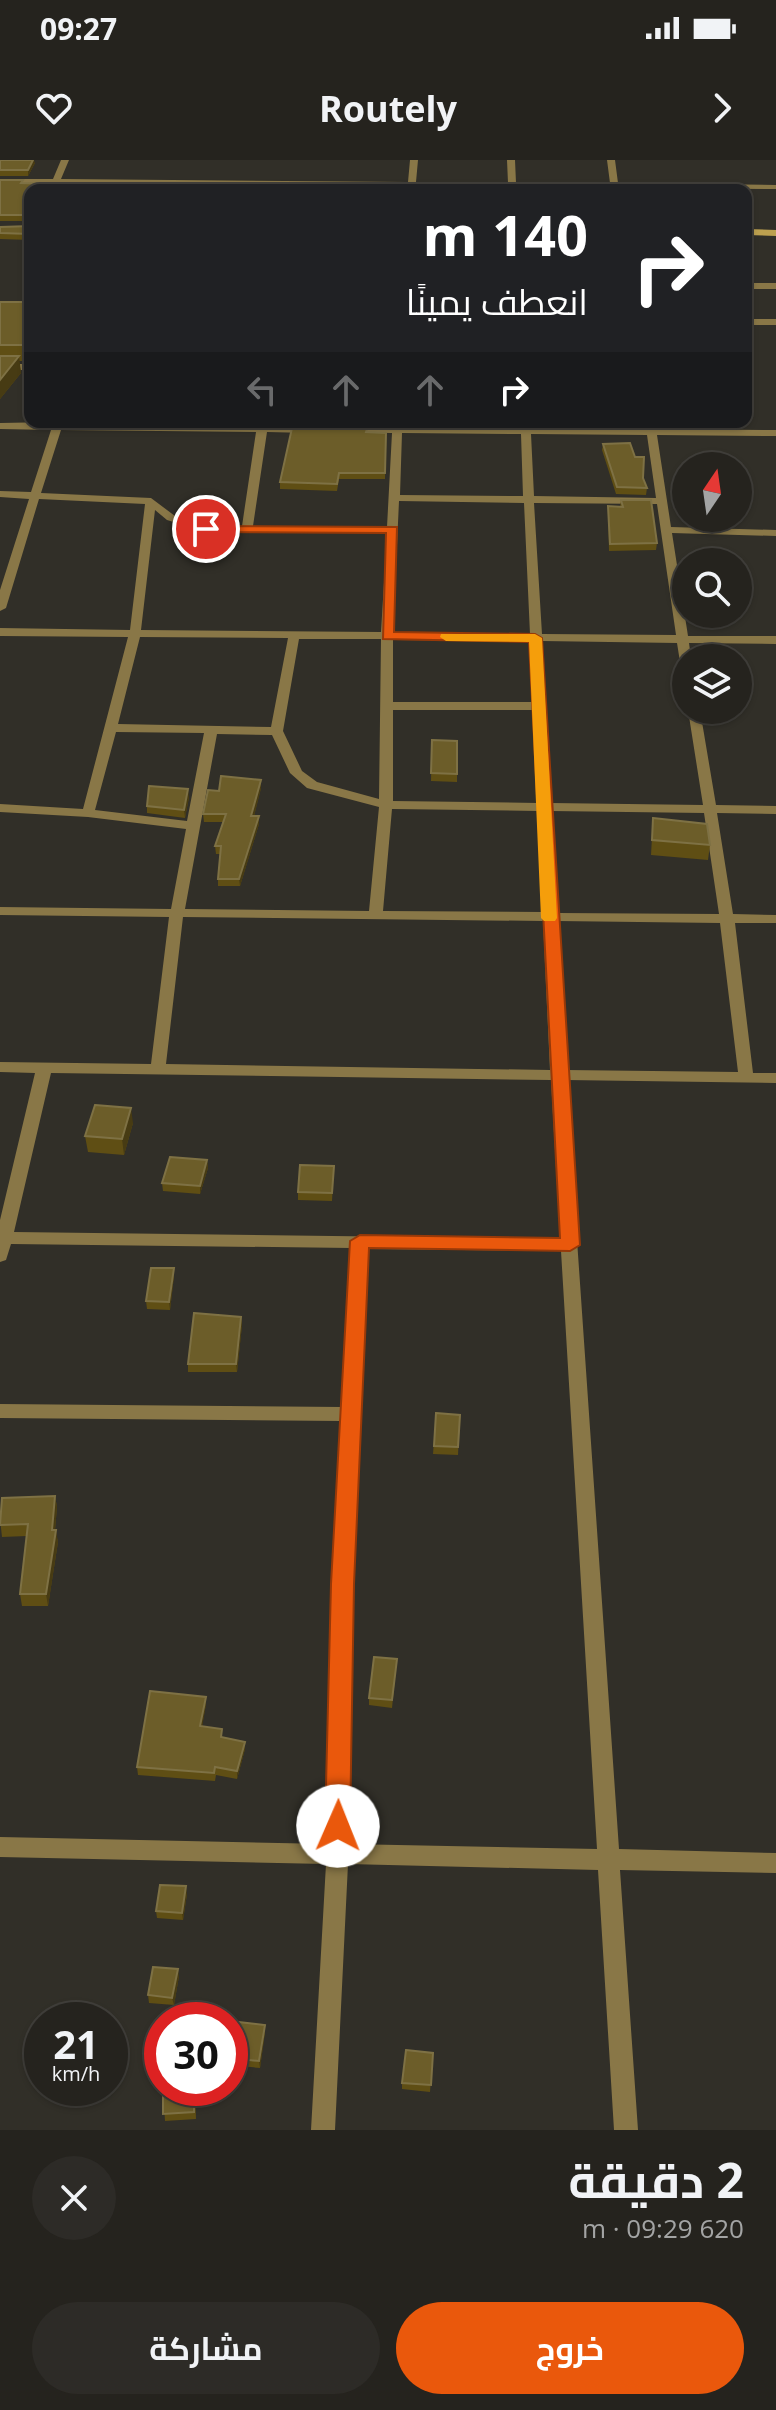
<!DOCTYPE html>
<html lang="ar">
<head>
<meta charset="utf-8">
<style>
	body { margin:0; font-family:"Open Sans",Cairo,sans-serif; background:#2d2b27; color:#f1f3f6; direction:rtl; height:100vh; display:flex; flex-direction:column; font-size:30px; white-space:nowrap }
	* { box-sizing:border-box; margin:0 }
	p { font-size:26px; color:#a3a4a4 }
	.icon { flex:none; width:44px; height:44px; fill:none; stroke:currentColor; stroke-width:2; stroke-linecap:round; stroke-linejoin:round }
	.map { position:relative; height:1970px; overflow:hidden; direction:ltr }
	.drawer { display:flex; flex-direction:column; background:#25231e; flex:1 }
	.drawer>* { flex:none }
	.banner { position:absolute; left:24px; top:24px; width:728px; height:244px; border-radius:16px; box-shadow:0 2px 6px #0004,0 0 0 2px #42403c; direction:rtl; background:#202124; color:#fff; overflow:hidden }
	.needle { width:52px; rotate:13deg }
	.buttons { position:absolute; left:672px; top:292px; display:grid; gap:16px }
	.buttons a { display:grid; place-items:center; width:80px; height:80px; border-radius:50%; background:#25231e; box-shadow:0 2px 6px #0004,0 0 0 2px #42403c; font-size:40px }
	.speed { position:absolute; left:24px; top:1842px; display:flex; gap:16px; font-size:40px; font-weight:700; text-align:center }
	.speed>* { display:grid; place-content:center; width:104px; height:104px; border-radius:50%; background:#25231e; box-shadow:0 2px 6px #0004,0 0 0 2px #42403c; line-height:1 }
	.speed small { font-size:20px; font-weight:400 }
	.speed .limit { border:12px solid #d22; background:#fff; color:#111 }
	.pin { position:absolute; display:grid; place-items:center; width:68px; height:68px; color:#fff; margin:-34px; border:4px solid #fff; border-radius:50%; box-shadow:0 2px 8px #0007 }
	.me { position:absolute; width:88px; margin:-44px; rotate:1deg; stroke-linejoin:round; filter:drop-shadow(0 0 6px #0008) }
	.turn { display:flex; align-items:center; gap:28px; height:168px; padding:0 32px; font-size:36px }
	.turn .icon { width:104px; height:104px; stroke-width:2.5 }
	.turn b { display:block; font-size:56px; line-height:68px }
	.lanes { display:flex; align-items:center; height:76px; padding:0 32px; background:#0003; justify-content:center; gap:40px; direction:ltr }
	.lanes .off { opacity:.35 }
	.round { display:grid; place-items:center; flex:none; width:84px; height:84px; border-radius:42px; background:#2d2b27 }
	.headline { display:flex; align-items:center; justify-content:space-between; height:136px; padding:0 32px }
	h1 { font-size:48px; font-weight:700; line-height:60px }
	.cta { display:flex; gap:16px; margin-top:auto; padding:16px 32px }
	.cta a { flex:1; height:92px; border-radius:48px; background:#ea580c; color:#fff; font-size:32px; font-weight:700; line-height:92px; text-align:center }
	.cta a+a { background:#2d2b27; color:#f1f3f6 }
	.status { display:flex; justify-content:space-between; align-items:center; height:56px; padding:0 40px; background:#25231e; direction:ltr }
	.status svg { height:22px; fill:currentColor }
	header { display:flex; justify-content:space-between; align-items:center; height:104px; padding:0 32px; background:#25231e; font-size:36px; font-weight:700 }
	.map>svg:first-child { display:block }
	.lines { fill:none; stroke-linecap:round; stroke-linejoin:round }
	.street { fill:#897747; fill-rule:evenodd }
	.secondary { fill:#bca04f; fill-rule:evenodd }
	.wall { fill:#5f4e14 }
	.shaded-wall { fill:#473b13 }
	.building { fill:#6c5d29; stroke:#7e7144; stroke-width:2 }
	.route { fill:#ea580c; stroke:#983908; stroke-width:2 }
	.slow { fill:#f59e0b }
</style>
</head>
<body>
<div class="status"><b>09:27</b><svg viewBox="0 0 49 12"><path d="M0 12V9h3v3zM5 12V6h3v6zM10 12V3h3v9zM15 12V0h3v12zM26 1h20v11H26zM47 4h2v5h-2z"/></svg></div>
<header><svg class="icon" aria-label="forward" viewBox="0 0 24 24"><path d="M9 5l7 7-7 7"/></svg>Routely<svg class="icon" aria-label="heart" viewBox="0 0 24 24"><path d="M12 20l-8-8c-3-5 5-10 8-4 3-6 11-1 8 4z"/></svg></header>
<div class="map">
<svg width="776" height="1970" viewBox="0 0 776 1970">
	<rect width="100%" height="100%" fill="#312f28"/>
	<g class="lines">
		<!-- street -->
		<path class="street" d="M61,0h8l-8,19 347,3 2,-22h8l-2,22 92,1 -1,-23h8l1,23h94l-3,-23h8l3,23 158,2v4l-260,-2v3h-8v-3l-508,-4v-4h53z
			M746,123h30v6h-30z
			M746,159h30v6h-30z
			M0,204h30v6h-30z
			M53,262l204,4 1,-4h10l-1,4 47,2 1,2 -5,3 -43,-1 -14,94 134,1 5,-94 -50,-1 -1,-2 5,-3h47v-5h10v5l117,1v-6h10v6l116,1v-7h8l2,7 120,1v6l-119,-1 14,92 105,3v6l-104,-3 16,103h88v8l-87,-1 2,15h-5v8l-6,-4 -3,-19 -135,-2 9,162 152,2 -15,-95h12l16,95 60,1v8l-59,-1 16,101 43,1v8h-41l18,150h23v10l-210,-3 53,769 157,4v20l-156,-3 18,260h-24l-16,-260 -250,-6 -13,266h-24l15,-266 -326,-7v-20l326,7 6,-260 9,-163 -341,-3v-14l342,3 9,-159 -340,-4 -5,16 -6,2v-42l35,-147 -35,-1v-10l151,2 18,-147 -169,-2v-8l171,2 15,-80 -98,-12 -88,-5v-8l83,5 45,-172 -128,-1v-8l130,2 15,-126 -106,-5 -33,109 -6,3v-21l29,-91 -29,-2v-6l31,1 20,-62 -51,-1v-6zM61,270l195,2 -14,94h-35l-32,-10 -24,-18 -110,-5zM402,273l119,1 2,62 -123,-1zM531,274l116,1 9,63 -122,-2zM399,341l125,2 6,131 -137,-1zM534,343l123,1 19,131 -134,-1zM155,350l12,10 39,12 181,1 -6,99 -240,-2zM140,477l148,1 -17,89 -153,-3zM299,479h82l-2,160 -62,-17 -15,-11 -19,-40zM393,480l137,1 3,61h-140zM393,550h140l5,93 -145,-2zM116,572l88,1 -17,88 -92,-11zM217,574l55,1 18,38 17,15 72,19 -10,104 -184,-2zM392,649l146,2 5,101 -160,-1zM551,651l153,2 15,101 -162,-1zM183,757l360,4 7,149 -384,-6zM557,761l163,2 18,149 -172,-2zM51,913l500,7 9,159 -546,-7zM368,1089l193,2 36,598 -249,-5 4,-260z"/>
		<!-- secondary -->
		<path class="secondary" d="M746,69l30,1v6l-30,-1z"/>
	</g>
	<!-- wall -->
	<path class="wall" d="M0,0l35,3 -7,13h-28z
		M0,20l23,3 60,2v5h-53v31h-30z
		M30,66v14l-30,-1v-12z
		M0,142h30l-3,59h-8l2,12 -21,26z
		M295,262h72v2z
		M366,272l20,1 -1,46h-46l-2,12 -57,-2v-7z
		M603,284l40,34 4,10 -1,7 -30,-1 -14,-44z
		M621,340l36,43 -1,7 -47,1 -1,-45 12,1z
		M432,580l25,1v41l-26,-1z
		M261,620v8l-7,28h5v8l-19,62h-22v-7l2,-25h-4l-1,-8 8,-24h-19l-1,-8 16,-23z
		M189,637l-4,21 -38,-5v-7z
		M653,658l57,27 -2,15 -57,-5z
		M133,963l-9,32 -36,-3 -3,-16z
		M207,1000l1,8 -8,26 -37,-3 -1,-8z
		M334,1006l-2,35 -34,-1v-8z
		M174,1116l-4,34 -23,-1 -1,-8z
		M241,1157l1,8 -5,47h-49v-8z
		M436,1253l24,2 -2,40 -25,-1z
		M55,1336l2,11 -2,23 3,12 -10,64h-26l-2,-12 7,-58 -25,1 -2,-18z
		M397,1499l-5,49 -23,-3v-7z
		M206,1537v7l-4,22 43,23 -8,30 -21,-4 -1,6 -77,-6 -1,-8z
		M187,1734l-4,26 -26,-2 -1,-7z
		M179,1816l-5,29 -25,-2 -1,-8z
		M230,1861l35,4v7l-5,36 -30,-3z
		M433,1893l-3,39 -28,-3v-6z
		M163,1928h32l1,31 -31,2z"/>
	<!-- shaded-wall -->
	<path class="shaded-wall" d="M33,0h1l1,3 -7,13v-6z
		M30,172v21l-3,8 -2,-16z
		M19,196l2,17 -21,26v-19z
		M261,620v8l-9,36 -1,-8z
		M188,629l1,8 -4,21 -1,-8z
		M259,656v8l-19,62 -1,-7z
		M131,948l2,15 -9,32 -2,-16z
		M207,1000l1,8 -8,26v-8z
		M174,1108v8l-4,34 -1,-8z
		M241,1157l1,8 -5,47 -1,-8z
		M55,1336l2,11 -3,35 -2,-12z
		M56,1370l2,12 -10,64 -2,-12z
		M206,1537v7l-5,30 -1,-8z
		M245,1582v7l-8,30v-8z
		M186,1726l1,8 -4,26 -1,-7z
		M178,1809l1,7 -5,29 -2,-7z
		M265,1865v7l-5,36 -1,-7z"/>
	<!-- building -->
	<path class="building" d="M0,0h33l-5,10h-28z
		M0,20h23l-2,3 62,2 -3,5h-50v29l-1,-4h-29z
		M430,24h12v6h-14z
		M30,66v8l-30,-1v-6z
		M0,142h30v30l-5,13h-25z
		M0,196h19l-19,24z
		M292,268l75,1 -1,3 20,1 -1,40h-46l-2,11 -57,-2z
		M630,283l5,14h9l-1,21 4,10 -30,-1 -14,-43z
		M621,340h30l6,43 -47,1 -2,-38 15,1z
		M432,580l25,1v33l-26,-1z
		M221,616l40,4 -10,36h8l-20,63h-21l3,-33h-6l11,-32h-23l5,-24 11,1z
		M149,626l39,3 -4,21 -37,-4z
		M653,658l54,6 3,21 -58,-5z
		M95,945l36,3 -9,31 -37,-3z
		M170,997l37,3 -7,26 -38,-3z
		M300,1005l34,1 -2,27 -34,-1z
		M151,1108h23l-5,34 -23,-1z
		M194,1153l47,4 -5,47h-48z
		M436,1253l24,2 -2,32 -24,-1z
		M55,1336l-3,34h4l-10,64h-26l8,-70 -28,1 2,-27z
		M374,1497l23,2 -5,41 -23,-2z
		M150,1531l56,6 -6,29 22,3 -1,8 24,5 -8,29 -22,-4 -1,6 -77,-6z
		M160,1725l26,1 -4,27 -26,-2z
		M153,1807l25,2 -6,29 -24,-3z
		M176,1849l38,8 -1,2 7,1h-47z
		M230,1861l35,4 -6,36 -29,-3z
		M406,1890l27,3 -2,32 -29,-2z
		M163,1928h31v24l-31,2z"/>
	<!-- route -->
	<path class="route" d="M206,366l191,1 -3,105 141,2 7,4 38,607 -10,6 -201,-3 -15,336 -4,242 -4,8 -8,3 -9,-3 -4,-8 6,-242 19,-343 10,-6 200,3 -31,-596 -146,-3 3,-106 -185,-1 -1,-3z"/>
	<!-- slow -->
	<path class="slow" d="M441,474h94l7,4 15,280 -2,3h-11l-3,-3 -12,-276 -83,-1 -6,-4z"/>
</svg>
<div class="buttons">
<a><svg class="needle" viewBox="-14 -14 28 28"><path d="M0-13l5 13h-10z" fill="#e53935"/><path d="M0 13l5-13h-10z" fill="#a3a4a4"/></svg></a>
<a><svg class="icon" aria-label="search" viewBox="0 0 24 24"><circle cx="10" cy="10" r="6"/><path d="M15 15l6 6"/></svg></a>
<a><svg class="icon" aria-label="layers" viewBox="0 0 24 24"><path d="M12 4l9 5-9 5-9-5zM3 14l9 5 9-5"/></svg></a>
</div>
<div class="speed"><div>21<small>km/h</small></div><div class="limit">30</div></div>
<div class="pin" style="left:206px;top:369px;background:#d93025"><svg class="icon" aria-label="arrive" viewBox="0 0 24 24"><path d="M6 21V4h12l-3 4 3 4H6"/></svg></div>
<svg class="me" style="left:338px;top:1666px" viewBox="-20 -20 40 40"><circle r="19" fill="#fff"/><path d="M0-13L10 11 0 6-10 11z" fill="#ea580c"/></svg>
<div class="banner">
<div class="turn"><svg class="icon" aria-label="right" viewBox="0 0 24 24"><path d="M7 20v-9h11M14 6l5 5-5 5"/></svg><div><b>140 m</b>انعطف يمينًا</div></div>
<div class="lanes"><svg class="icon off" aria-label="left" viewBox="0 0 24 24"><path d="M17 20v-9H6M10 6l-5 5 5 5"/></svg><svg class="icon off" aria-label="ahead" viewBox="0 0 24 24"><path d="M12 20V5M6 11l6-6 6 6"/></svg><svg class="icon off" aria-label="ahead" viewBox="0 0 24 24"><path d="M12 20V5M6 11l6-6 6 6"/></svg><svg class="icon" aria-label="right" viewBox="0 0 24 24"><path d="M7 20v-9h11M14 6l5 5-5 5"/></svg></div>
</div>
</div>
<section class="drawer">
<div class="headline"><div><h1>2 دقيقة</h1><p>620 m · 09:29</p></div><a class="round"><svg class="icon" aria-label="close" viewBox="0 0 24 24"><path d="M6 6l12 12M18 6L6 18"/></svg></a></div>
<div class="cta"><a>خروج</a><a>مشاركة</a></div>
</section>
</body>
</html>
